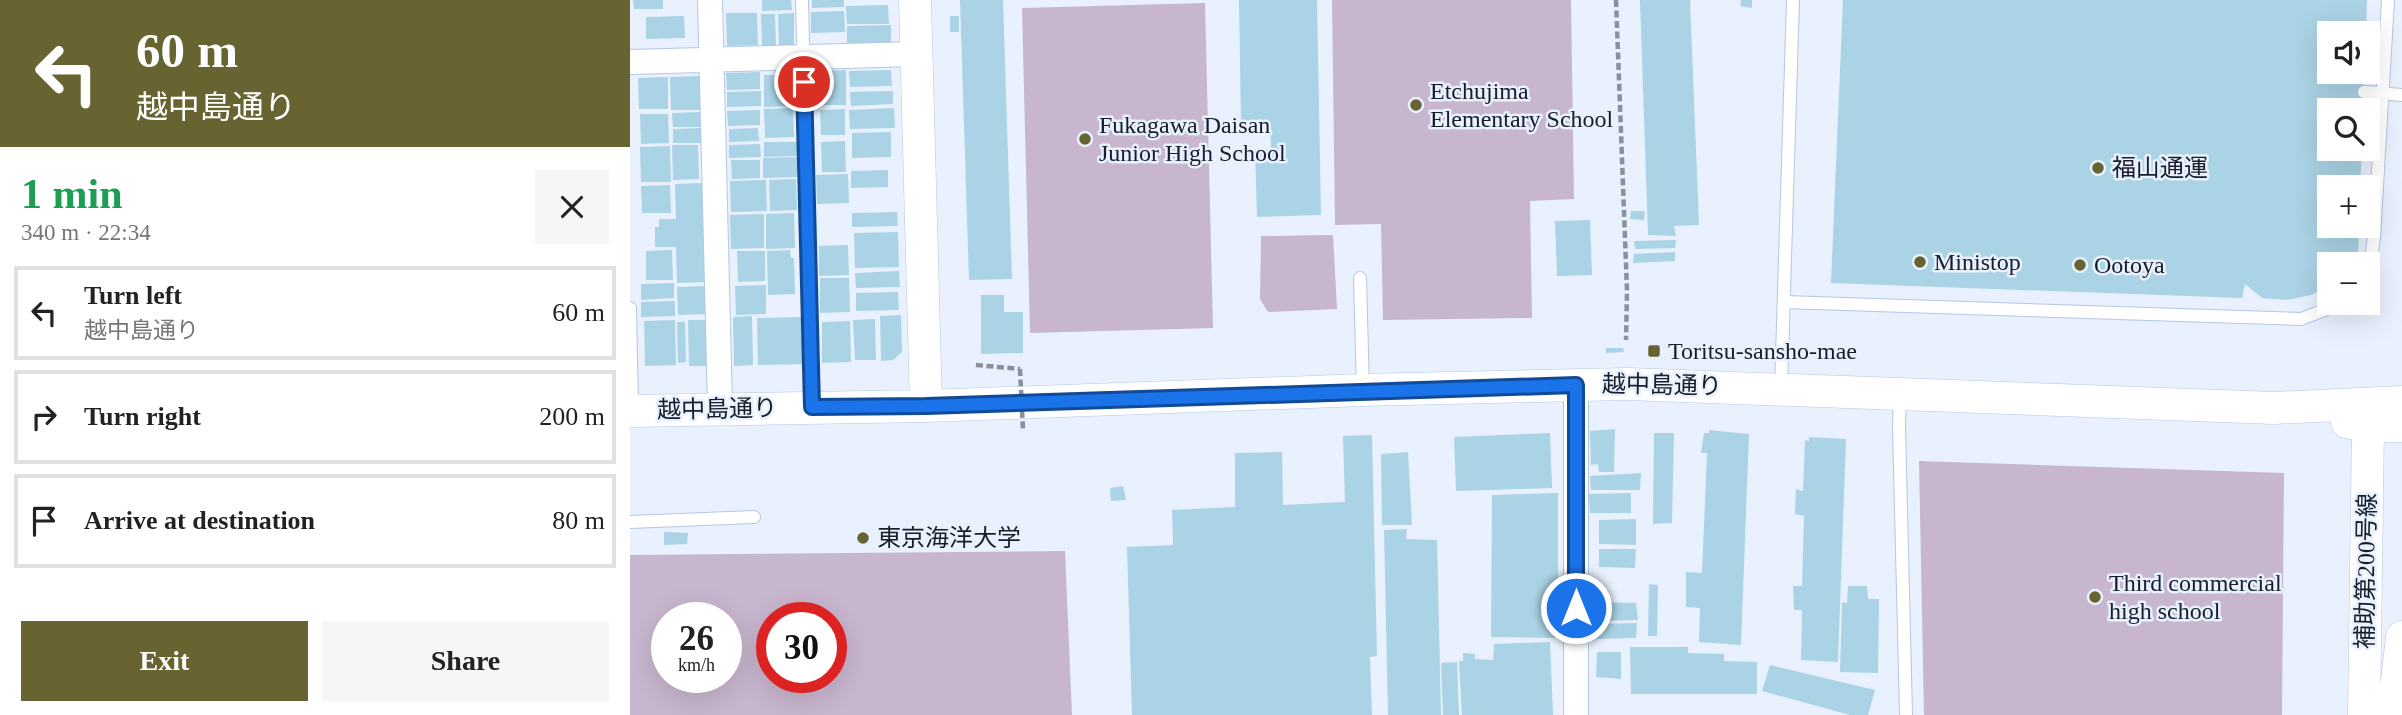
<!DOCTYPE html>
<html lang="en">
<head>
<meta charset="utf-8">
<style>
	body { margin:0; font-family:"Times New Roman","Noto Sans JP",serif; background:#f6f6f6; color:#222; height:100vh; display:flex; flex-direction:column; font-size:26px; white-space:nowrap }
	* { box-sizing:border-box; margin:0 }
	p { font-size:23px; color:#767676 }
	.icon { flex:none; width:38px; height:38px; fill:none; stroke:currentColor; stroke-width:2; stroke-linecap:round; stroke-linejoin:round }
	.map { position:relative; flex:1; overflow:hidden }
	.panel { display:flex; flex-direction:column; background:#fff; width:630px }
	.panel>* { flex:none }
	.hud { background:#676431; color:#fff; overflow:hidden }
	.controls { position:absolute; left:1687px; top:21px; display:grid; gap:14px }
	.controls a { display:grid; place-items:center; width:63px; height:63px; border-radius:0px; background:#fff; box-shadow:0 7px 28px #0002; font-size:35px }
	.speed { position:absolute; left:21px; top:602px; display:flex; gap:14px; font-size:35px; font-weight:700; text-align:center }
	.speed>* { display:grid; place-content:center; width:91px; height:91px; border-radius:50%; background:#fff; box-shadow:0 7px 28px #0002; line-height:1 }
	.speed small { font-size:18px; font-weight:400 }
	.speed .limit { border:10px solid #d22; background:#fff; color:#111 }
	.pin { position:absolute; display:grid; place-items:center; width:60px; height:60px; color:#fff; margin:-30px; border:4px solid #fff; border-radius:50%; box-shadow:0 2px 7px #0007 }
	.me { position:absolute; width:77px; margin:-38px; rotate:0deg; stroke-linejoin:round; filter:drop-shadow(0 0 5px #0008) }
	.turn { display:flex; align-items:center; gap:24px; height:147px; padding:0 21px; font-size:32px }
	.turn .icon { width:91px; height:91px; stroke-width:2.5 }
	.turn b { display:block; font-size:49px; line-height:60px }
	.round { display:grid; place-items:center; flex:none; width:74px; height:74px; border-radius:0px; background:#f6f6f6 }
	.overview { display:flex; align-items:center; justify-content:space-between; height:119px; padding:0 21px }
	h1 { font-size:42px; font-weight:700; line-height:52px; color:#1e9e55 }
	.action { display:flex; gap:14px; margin-top:auto; padding:14px 21px }
	.action a { flex:1; height:80px; border-radius:0px; background:#676431; color:#fff; font-size:28px; font-weight:700; line-height:80px; text-align:center }
	.action a+a { background:#f6f6f6; color:#222 }
	ul { padding:0; list-style:none }
	li { display:flex; align-items:center; gap:21px; height:94px; margin:0 14px 10px; padding:0 7px; border:4px solid #e0e0e0; border-radius:0px }
	li div { flex:1 }
	li b { display:block; font-size:26px }
	li em { font-style:normal }
	main { display:flex; flex:1; min-height:0 }
	.map>svg:first-child { display:block }
	.green { fill:#c8b5ce; fill-rule:evenodd }
	.building { fill:#aad3e5 }
	.lines { fill:none; stroke-linecap:round; stroke-linejoin:round }
	.service-casing { stroke:#b3c7e4; stroke-width:14 }
	.minor-casing { stroke:#b3c7e4; stroke-width:26 }
	.tertiary-casing { stroke:#b3c7e4; stroke-width:33 }
	.path { stroke:#88919c; stroke-width:4.5; stroke-dasharray:7 3.5; stroke-linecap:butt }
	.service { stroke:#fff; stroke-width:12 }
	.minor { stroke:#fff; stroke-width:24 }
	.tertiary { stroke:#fff; stroke-width:32 }
	.path-bridge { stroke:#88919c; stroke-width:4.5; stroke-dasharray:7 3.5; stroke-linecap:butt }
	.route-casing { stroke:#114b97; stroke-width:18 }
	.route { stroke:#1a73e8; stroke-width:12 }
	.poi-dot { fill:#676431; stroke:#e8f1fd; stroke-width:2.5 }
	.labels { text-anchor:middle; dominant-baseline:central; stroke-width:5; stroke-linejoin:round; paint-order:stroke }
	.poi-label { font-size:24px; fill:#171e29; stroke:#e8f1fd; text-anchor:start }
	.street-label { font-size:24px; fill:#171e29; stroke:#e8f1fd }
</style>
</head>
<body>
<main>
<section class="panel">
<div class="hud">
<div class="turn"><svg class="icon" aria-label="left" viewBox="0 0 24 24"><path d="M17 20v-9H6M10 6l-5 5 5 5"/></svg><div><b>60 m</b>越中島通り</div></div>
</div>
<div class="overview"><div><h1>1 min</h1><p>340 m · 22:34</p></div><a class="round"><svg class="icon" aria-label="close" viewBox="0 0 24 24"><path d="M6 6l12 12M18 6L6 18"/></svg></a></div>
<ul>
<li><svg class="icon" aria-label="left" viewBox="0 0 24 24"><path d="M17 20v-9H6M10 6l-5 5 5 5"/></svg><div><b>Turn left</b><p>越中島通り</p></div><em>60 m</em></li>
<li><svg class="icon" aria-label="right" viewBox="0 0 24 24"><path d="M7 20v-9h11M14 6l5 5-5 5"/></svg><div><b>Turn right</b></div><em>200 m</em></li>
<li><svg class="icon" aria-label="arrive" viewBox="0 0 24 24"><path d="M6 21V4h12l-3 4 3 4H6"/></svg><div><b>Arrive at destination</b></div><em>80 m</em></li>
</ul>
<div class="action"><a>Exit</a><a>Share</a></div>
</section>
<div class="map">
<svg width="1772" height="715" viewBox="0 0 1772 715">
	<rect width="100%" height="100%" fill="#e8f1fd"/>
	<!-- green -->
	<path class="green" d="M702,0h239l3,199 -44,2 2,117 -149,2 -2,-96 -46,1z
		M575,3l8,325 -183,5 -8,-325z
		M703,235l4,74 -69,3 -8,-13 1,-63z
		M1289,461l365,12 -2,242h-358z
		M435,551l7,164h-442v-160zM37,618h59v59h-59zM142,618h59v59h-59z"/>
	<!-- building -->
	<path class="building" d="M3,0h30v9h-29z
		M132,0h29l1,10 -30,1z
		M182,0h32v7l-32,1z
		M330,0h43l9,279 -43,1z
		M609,0h78l4,215 -64,2 -2,-68h16l-1,-27h-29z
		M1010,0h50l9,225 -25,1 2,10 -28,-1z
		M1111,0h11v8l-12,-2z
		M1213,0h524l-1,33h-37v39h35l-1,38h-34v39h33l-2,38h-31v39h30l-1,30 -8,8h-21v22l-18,9 -24,5 -25,-2 -17,-14 -3,14 -411,-15z
		M258,5l1,19h-42l-1,-18z
		M214,11l1,21 -34,1v-21z
		M96,13h31l1,32 -31,1z
		M164,13v33h-15l-1,-32z
		M131,14h14l1,32 -14,1z
		M54,16l1,22 -39,1v-22z
		M320,16h9v16h-9z
		M261,25v18l-44,1v-18z
		M216,70v35h-31v-34z
		M261,70l1,16 -42,1 -1,-16z
		M130,72v17l-33,1 -1,-17z
		M134,75h31l1,31 -32,1z
		M72,76l1,34h-32l-1,-33z
		M38,77v32h-29l-1,-31z
		M131,91v15l-34,1v-15z
		M263,91v13l-42,2 -1,-14z
		M163,108l1,29 -29,1 -1,-29z
		M264,108l1,20 -45,1 -1,-19z
		M215,109v26h-24l-1,-25z
		M130,110v15l-32,1 -1,-15z
		M71,112v15h-28l-1,-14z
		M10,114h28l1,29 -28,1z
		M72,128l1,15h-30v-14z
		M128,128l1,13 -30,1v-13z
		M261,132v25l-39,1v-25z
		M215,141l1,31h-24l-1,-30z
		M134,142h34v14l-34,1z
		M130,144l1,13 -32,1v-13z
		M42,145h26l1,34 -26,1z
		M40,146l1,36h-30l-1,-35z
		M167,157v20l-34,1v-20z
		M101,160h29v18l-28,1z
		M258,170v17l-37,1v-17z
		M218,174l1,29 -32,1 -1,-29z
		M166,179l1,31 -27,1 -1,-31z
		M136,180l1,31 -36,1 -1,-31z
		M74,183l2,99 -29,1 -1,-36h-21v-20h4v-8h17l-1,-35z
		M40,185l1,28h-29l-1,-27z
		M1001,211h14l-1,9 -14,-1z
		M267,212l1,14 -46,1v-14z
		M164,213l1,35 -29,1v-35z
		M134,214v34l-33,1 -1,-34z
		M960,220l2,55 -35,1 -2,-55z
		M268,232l1,35 -44,1 -1,-35z
		M1046,240l-1,8 -40,1 -1,-8z
		M218,245l1,30 -30,1v-30z
		M42,250l1,30h-27v-29z
		M160,250l1,8h3l1,36 -27,1 -1,-44z
		M107,251h28v30l-27,1z
		M1045,252v9l-42,2 1,-9z
		M269,271l1,16 -44,1 -1,-15z
		M190,278h29l1,34 -30,1z
		M44,283v15l-33,2v-16z
		M136,285v29l-30,1 -1,-29z
		M77,286l1,28 -30,1 -1,-28z
		M268,292l1,18 -43,1v-18z
		M351,295h23v17h19v41l-42,1z
		M45,301v15l-34,1v-15z
		M271,315l1,37 -9,8 -12,1 -1,-45z
		M122,316l1,49 -19,1 -1,-49z
		M172,317l1,47 -45,1 -1,-47z
		M245,319l1,41h-21l-2,-40z
		M45,320l1,45 -31,1 -1,-45z
		M58,320h21l1,46h-21z
		M220,321l1,41 -29,1v-41z
		M47,322h8l1,40 -8,1z
		M976,348h17l1,4 -18,1z
		M985,429l-1,43h-15l-1,-8 -7,1 -1,-34z
		M1079,430l40,4 -8,211 -42,-3 1,-34 -14,-1v-35l16,1 5,-120h-6l3,-20h5z
		M920,433l2,55 -96,3 -2,-54z
		M1024,433h20l-2,90 -19,1z
		M742,435l5,221 -7,1 2,58h-240l-5,-168 46,-2 -1,-35 63,-3v-54l47,-1 1,53 62,-3 -2,-66z
		M1179,437l37,2 -8,223 -37,-2 1,-50h-8l-1,-24h9l2,-70 -9,-2 1,-25 7,2 2,-51 4,1z
		M778,452l4,73h-30l-1,-71z
		M1011,473l-1,17h-49l-1,-14z
		M493,486l3,14 -15,1 -1,-13z
		M928,493v145l-67,-1 1,-142z
		M1001,493v20h-41l-1,-19z
		M1006,519v26l-37,-1v-24z
		M777,529l-1,10 31,1 4,175h-53l-4,-185z
		M34,532l24,1 -1,11 -23,1z
		M969,549h37l-1,19 -36,-1z
		M1019,584l9,1 -1,51h-9z
		M1218,586h19l1,13h11l-1,74 -38,-1 2,-70 5,1z
		M966,602l40,1 2,17 -42,1z
		M1007,623l-1,15 -40,1v-15z
		M920,642l3,73h-91l-3,-54h4v-8l12,1v5l18,1 1,-16z
		M1000,647h58v6l36,1v7l33,1v32h-126z
		M967,652h24v27l-25,-2z
		M827,662l2,53h-16l-2,-52z
		M1140,665l105,25 -7,25h-18l-88,-24z"/>
	<g class="lines">
		<defs>
			<path id="service" d="M172,0l10,407
				M1734,92l38,3
				M1737,264l5,-12 2,-15 14,-237
				M730,278l3,112
				M1154,302l517,17 26,-10 8,-6
				M0,308l2,101
				M1151,388l12,-388
				M1270,394l-1,33 7,288
				M0,522l124,-5"/>
			<path id="minor" d="M80,0l10,408
				M0,62l286,-8
				M946,715v-330"/>
			<path id="tertiary" d="M285,0l11,406
				M0,411l296,-5 437,-16 265,-6 646,24 128,-6
				M1717,422l21,4h34
				M1734,715l4,-289
				M1763,715l9,-78"/>
		</defs>
		<!-- service casing -->
		<use href="#service" class="service-casing"/>
		<!-- minor casing -->
		<use href="#minor" class="minor-casing"/>
		<!-- tertiary casing -->
		<use href="#tertiary" class="tertiary-casing"/>
		<!-- path -->
		<path class="path" d="M986,0l11,291 -1,49
			M346,365l44,4"/>
		<!-- service -->
		<use href="#service" class="service"/>
		<!-- minor -->
		<use href="#minor" class="minor"/>
		<!-- tertiary -->
		<use href="#tertiary" class="tertiary"/>
		<!-- path-bridge -->
		<path class="path-bridge" d="M390,369l3,61"/>
	</g>
	<g class="lines">
		<defs>
			<path id="route" d="M174,82l8,325 114,-1 650,-21v223"/>
		</defs>
		<!-- route casing -->
		<use href="#route" class="route-casing"/>
		<!-- route -->
		<use href="#route" class="route"/>
	</g>
	<!-- markers -->
	<g class="poi-dot">
		<circle cx="786" cy="105" r="7"/>
		<circle cx="455" cy="139" r="7"/>
		<circle cx="1468" cy="168" r="7"/>
		<circle cx="1290" cy="262" r="7"/>
		<circle cx="1450" cy="265" r="7"/>
		<rect x="1017" y="344" width="14" height="14" rx="3.5"/>
		<circle cx="233" cy="538" r="7"/>
		<circle cx="1465" cy="597" r="7"/>
	</g>
	<g class="labels">
		<!-- poi labels -->
		<g class="poi-label">
			<text x="800" y="91">Etchujima<tspan x="800" dy="28">Elementary School</tspan></text>
			<text x="469" y="125">Fukagawa Daisan<tspan x="469" dy="28">Junior High School</tspan></text>
			<text x="1482" y="168">福山通運</text>
			<text x="1304" y="262">Ministop</text>
			<text x="1464" y="265">Ootoya</text>
			<text x="1038" y="351">Toritsu-sansho-mae</text>
			<text x="247" y="538">東京海洋大学</text>
			<text x="1479" y="583">Third commercial<tspan x="1479" dy="28">high school</tspan></text>
		</g>
		<!-- street labels -->
		<g class="street-label">
			<text transform="translate(1032 385) rotate(1)">越中島通り</text>
			<text transform="translate(87 409) rotate(-1)">越中島通り</text>
			<text transform="translate(1736 571) rotate(-89)">補助第200号線</text>
		</g>
	</g>
</svg>
<div class="controls">
<a><svg class="icon" aria-label="sound" viewBox="0 0 24 24"><path d="M4 9h4l5-4v14l-5-4H4zM17 9q2 3 0 6"/></svg></a>
<a><svg class="icon" aria-label="search" viewBox="0 0 24 24"><circle cx="10" cy="10" r="6"/><path d="M15 15l6 6"/></svg></a>
<a>+</a>
<a>−</a>
</div>
<div class="speed"><div>26<small>km/h</small></div><div class="limit">30</div></div>
<div class="pin" style="left:174px;top:82px;background:#d93025"><svg class="icon" aria-label="arrive" viewBox="0 0 24 24"><path d="M6 21V4h12l-3 4 3 4H6"/></svg></div>
<svg class="me" style="left:946px;top:608px" viewBox="-20 -20 40 40"><circle r="17" fill="#1a73e8" stroke="#fff" stroke-width="3"/><path d="M0-11L8 9 0 5-8 9z" fill="#fff"/></svg>
</div>
</main>
</body>
</html>
